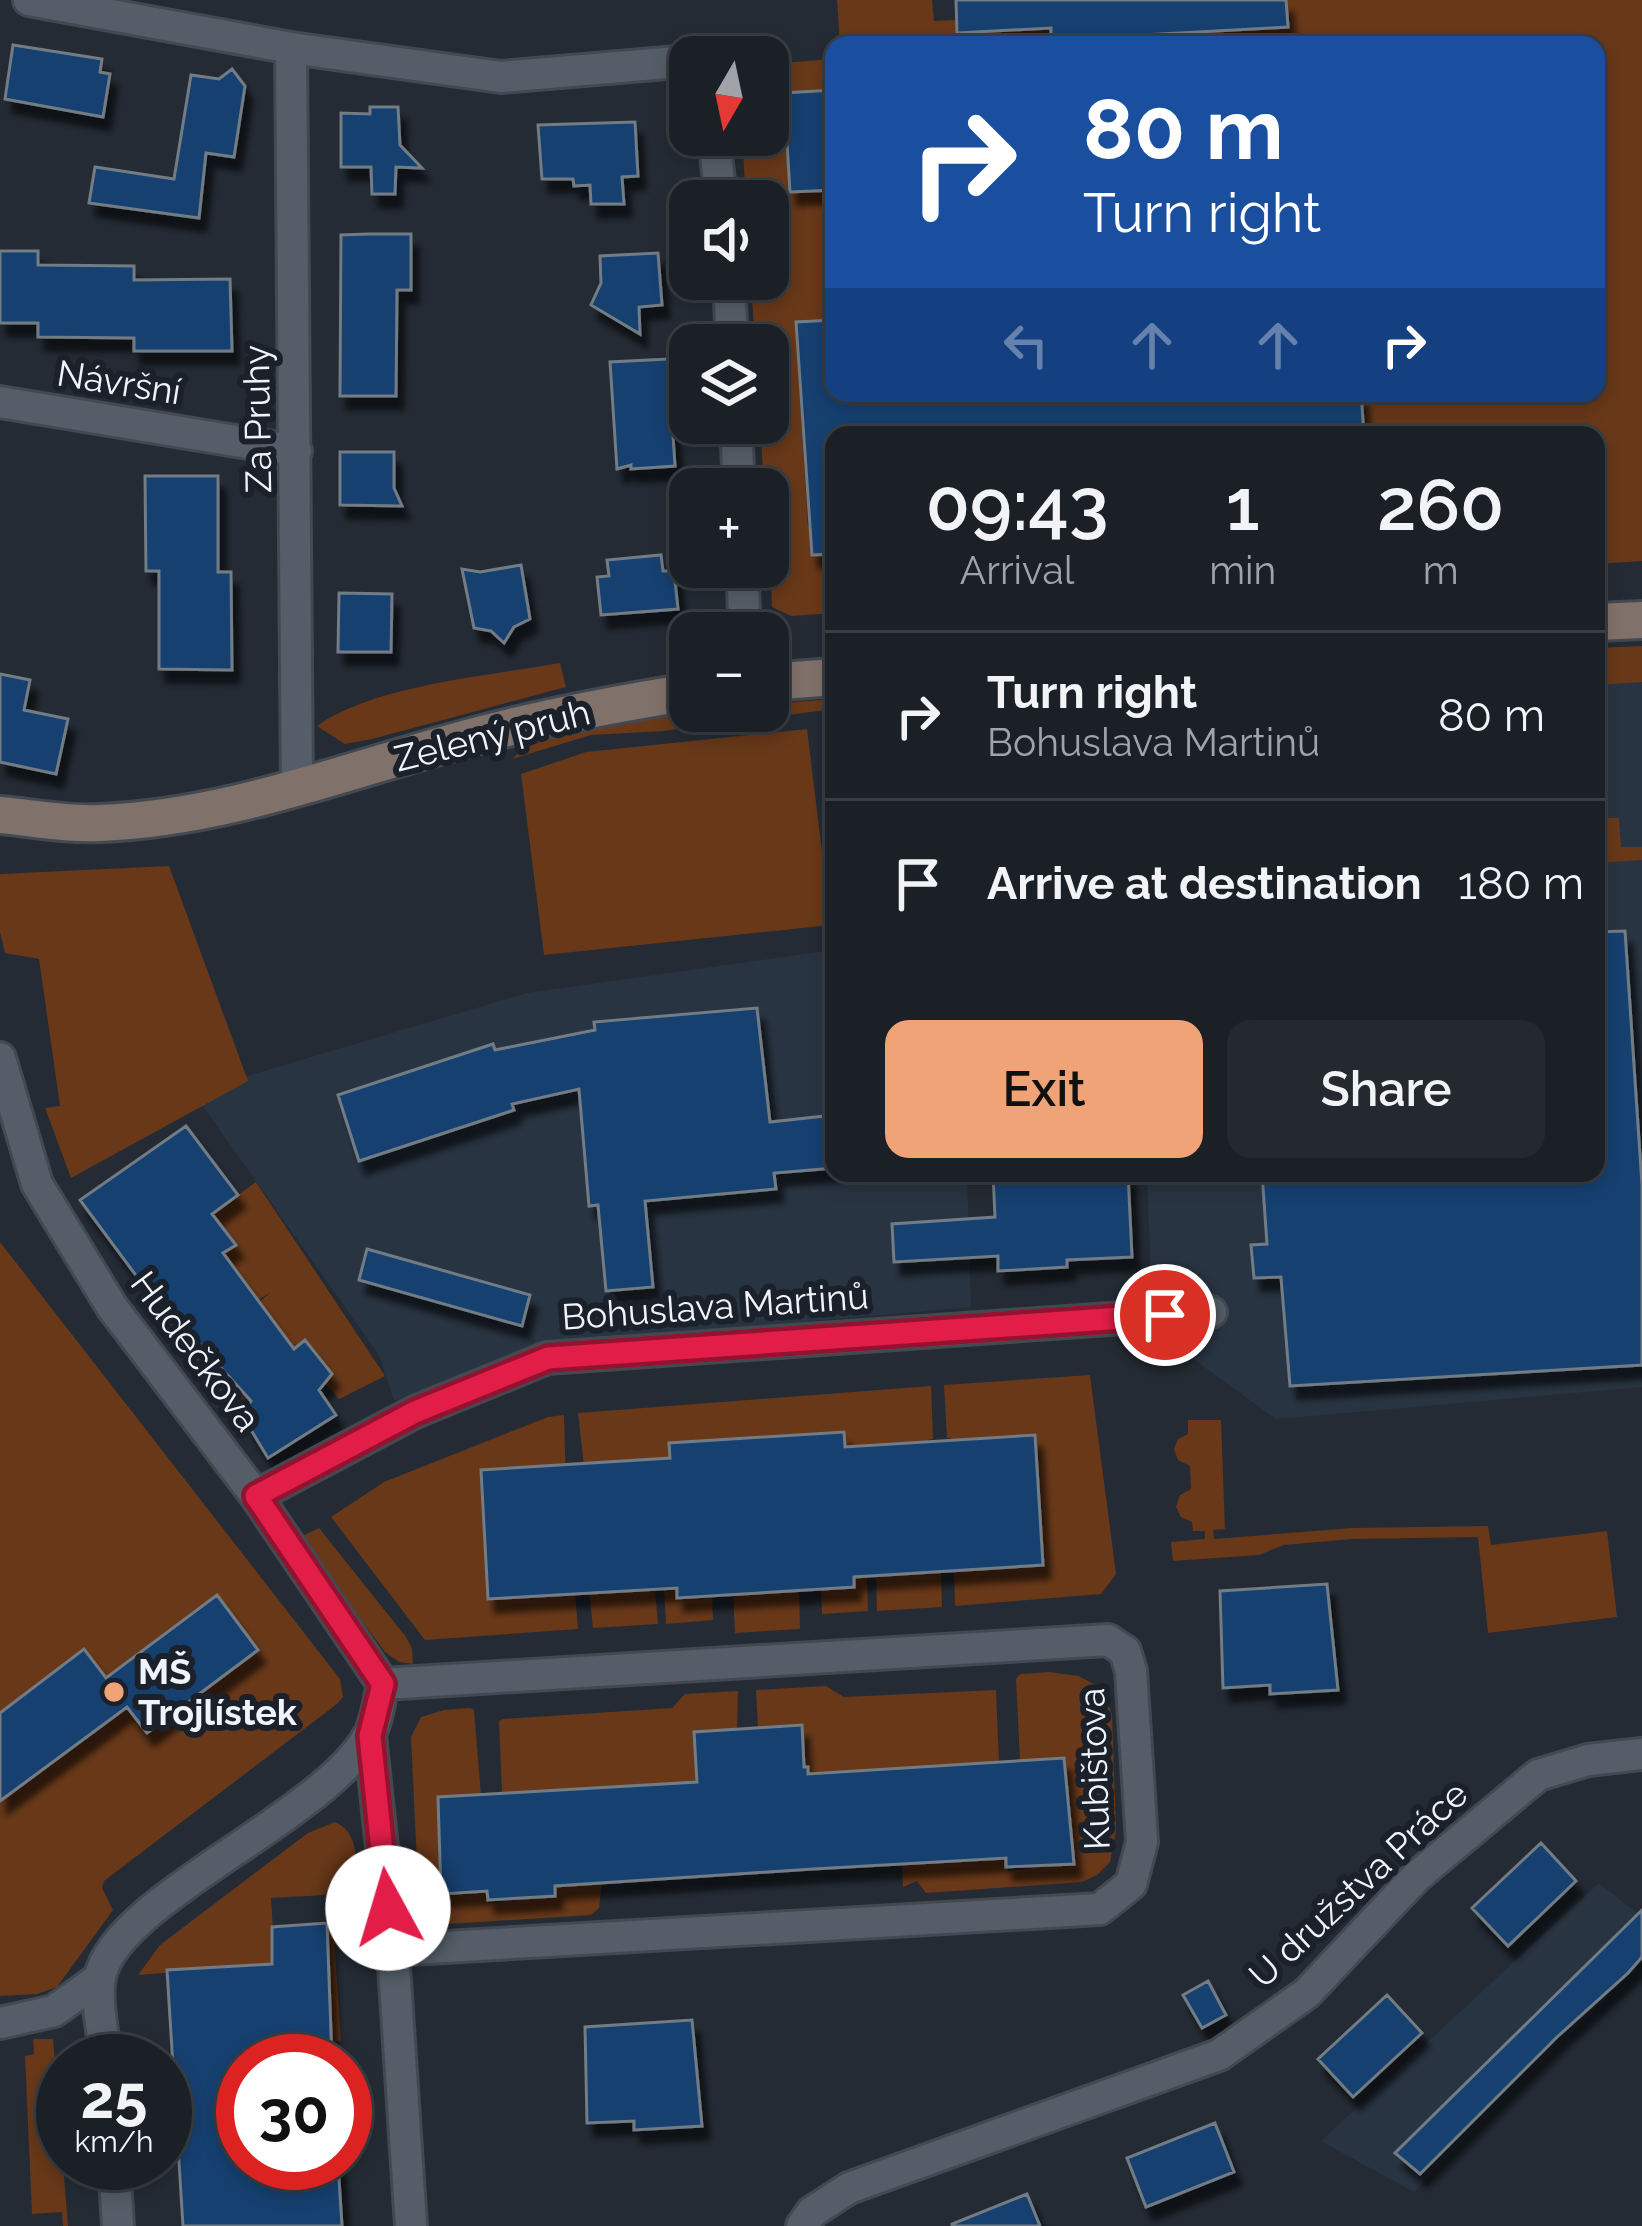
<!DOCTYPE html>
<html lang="en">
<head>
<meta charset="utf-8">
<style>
	body { margin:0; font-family:Raleway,sans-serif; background:#24282f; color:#f1f3f6; height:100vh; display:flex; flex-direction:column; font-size:45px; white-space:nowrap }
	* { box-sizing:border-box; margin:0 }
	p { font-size:39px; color:#a0a3a7 }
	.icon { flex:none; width:66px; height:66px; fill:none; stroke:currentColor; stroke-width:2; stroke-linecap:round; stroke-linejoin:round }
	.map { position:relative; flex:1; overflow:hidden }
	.sheet { position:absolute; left:825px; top:426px; width:780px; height:756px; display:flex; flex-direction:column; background:#1b2027; border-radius:24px; box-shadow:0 6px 18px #0003,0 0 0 3px #393e44 }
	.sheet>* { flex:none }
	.guide { position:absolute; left:825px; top:36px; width:780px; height:366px; border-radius:24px; box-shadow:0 6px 18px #0003,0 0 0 3px #393e44; background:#1a4fa0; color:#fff; overflow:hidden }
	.needle { width:78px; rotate:189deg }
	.fabs { position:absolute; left:669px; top:36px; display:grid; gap:24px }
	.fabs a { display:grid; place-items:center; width:120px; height:120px; border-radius:24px; background:#1b2027; box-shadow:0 6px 18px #0003,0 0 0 3px #393e44; font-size:60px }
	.speed { position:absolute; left:36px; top:2034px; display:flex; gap:24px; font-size:60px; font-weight:700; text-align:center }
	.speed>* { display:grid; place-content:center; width:156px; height:156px; border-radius:50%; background:#1b2027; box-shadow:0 6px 18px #0003,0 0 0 3px #393e44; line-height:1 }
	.speed small { font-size:30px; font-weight:400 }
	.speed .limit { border:18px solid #d22; background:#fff; color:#111 }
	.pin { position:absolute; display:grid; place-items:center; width:102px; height:102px; color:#fff; margin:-51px; border:6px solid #fff; border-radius:50%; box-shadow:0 3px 12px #0007 }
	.me { position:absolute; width:132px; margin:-66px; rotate:354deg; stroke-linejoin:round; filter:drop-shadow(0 0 9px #0008) }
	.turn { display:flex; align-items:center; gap:42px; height:252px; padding:0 60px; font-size:54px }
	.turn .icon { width:156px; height:156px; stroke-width:2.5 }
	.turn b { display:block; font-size:84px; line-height:102px }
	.lanes { display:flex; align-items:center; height:114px; padding:0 60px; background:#0003; justify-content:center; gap:60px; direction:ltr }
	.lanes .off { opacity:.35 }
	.eta { display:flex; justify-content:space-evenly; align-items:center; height:204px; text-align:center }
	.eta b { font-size:72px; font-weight:600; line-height:84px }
	.action { display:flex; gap:24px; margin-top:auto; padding:24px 60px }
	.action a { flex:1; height:138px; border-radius:24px; background:#efa377; color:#111; font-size:48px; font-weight:600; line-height:138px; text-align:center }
	.action a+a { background:#24282f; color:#f1f3f6 }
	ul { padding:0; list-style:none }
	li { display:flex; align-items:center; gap:36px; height:168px; padding:0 60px; border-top:3px solid #393e44 }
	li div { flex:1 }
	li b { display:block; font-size:45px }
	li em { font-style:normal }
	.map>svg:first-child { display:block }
	.built { fill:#293442 }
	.green { fill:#683819 }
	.building { fill:#143f6f; stroke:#727b85; stroke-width:3; filter:url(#shadow) }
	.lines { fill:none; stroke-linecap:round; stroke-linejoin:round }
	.street-casing { stroke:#434951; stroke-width:36 }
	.secondary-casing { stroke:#434951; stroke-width:42 }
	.street { stroke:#555e68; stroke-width:30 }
	.secondary { stroke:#81716b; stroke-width:36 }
	.route-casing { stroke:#92132f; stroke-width:30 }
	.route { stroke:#e11d48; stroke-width:21 }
	.poi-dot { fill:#efa377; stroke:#1a212a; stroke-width:4.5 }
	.labels { text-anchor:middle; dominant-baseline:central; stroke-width:12; stroke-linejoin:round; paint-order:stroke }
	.street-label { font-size:36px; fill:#eff4fa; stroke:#1a212a }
	.poi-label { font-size:36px; font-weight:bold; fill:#eff4fa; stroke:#1a212a; text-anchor:start }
</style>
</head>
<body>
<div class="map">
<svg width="1642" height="2226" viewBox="0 0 1642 2226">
	<defs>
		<filter id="shadow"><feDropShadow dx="7" dy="13" stdDeviation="3" flood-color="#0009"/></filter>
	</defs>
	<rect width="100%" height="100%" fill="#242b34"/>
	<!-- built -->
	<path class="built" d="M1642,656v731l-366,32 -123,-89 -6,-157h449v-514z
		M834,950v223h133l4,134 -402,36 -72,18 -103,40 -15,-46 -186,-263 334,-99z
		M1599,1883l43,34v46l-228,229 -93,-51z"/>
	<!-- green -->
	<path class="green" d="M837,0h95l2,21 23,-1 1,13 92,-5 2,17h-212z
		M1286,0h356v561l-46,3v-129h-232l-3,-42h235v-348h-531v-6l222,-12z
		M834,59v31l-50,3 6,99 44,-2v130l-39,3 13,204 26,-1v87l-43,3 -19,-9 -4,-118h-4l-4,-66h8v-78h-13l-4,-66h17v-78h-22l-4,-66h26v-71z
		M1642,646v36l-46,3v-37z
		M560,663l6,24 -194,52 -27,5 -28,-18c57,-41 172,-50 243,-63z
		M834,699v10l-170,22 -73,4 -79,24c37,-39 201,-48 256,-48v-7z
		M807,729l24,196 -287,30 -23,-181 65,-22z
		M1596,818h23l2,29h21v13l-46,3z
		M169,866l79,215 -177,97 -26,-70 15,-2 -21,-147 -34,-6 -5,-21v-58z
		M256,1182l129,194 -46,23 -44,-49 12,-9 -13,8 -35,-47 12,-10 -13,8 -35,-47 12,-8 -34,-23z
		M0,1242l340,437 3,18 -6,7 -233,177 -2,7 11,22 -56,77 -20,7 -37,2v-195l127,-95 21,27 110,-83 -41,-54 -111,82 -22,-29 -84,64z
		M185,1312l66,89 -20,15 -65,-89z
		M1090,1375l26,199 -15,20 -146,12 -1,-38 88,-3 -90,-104 -1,-23h-4l-3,-53z
		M931,1386l2,53 -5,1v9l-83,-2 -2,-15 -173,11v15l-84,26 -8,-71z
		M564,1415l2,70 -11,-19 -74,5 7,127 87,-6 3,37 -153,11 -94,-123 53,-35 164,-65z
		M1188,1420h33l4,109 -12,1 1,9 138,-11 136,-2 3,19 116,-14 10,86 -129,16 -10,-96 -126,2 -68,6 -25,10 -86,6 -2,-19 34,-3v-8h-12l-1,-9 -11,-5 -5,-10 4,-12 11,-6 -1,-23 -12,-6 -4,-11 4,-10 10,-5z
		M319,1528l87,109 6,11 1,16 -14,-2 -14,-10 -85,-115z
		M941,1569l1,38 -65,4 -1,-36z
		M867,1576l1,35 -46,3 -1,-25 33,-2v-10z
		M677,1588l1,10 34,-2 1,24 -47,4 -2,-35z
		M601,1590h54l3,34 -65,4 -4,-37z
		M799,1590l1,39 -65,4 -2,-39z
		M1050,1672l28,4 24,12 10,26 4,117 -6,31 -13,13 -15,7 -156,11 -9,-12 -14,6 -1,-23 104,-6 2,13 66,-8 -4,-63 -50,-39 -4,-82 4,-5z
		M826,1686l18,11 152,-7 3,72 -191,12v-7h-4l-2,-41 -44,2 -2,-38z
		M738,1691l-1,38 -40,53 -195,12 -3,-73 4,-2 169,-11 13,-14z
		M470,1708l4,2 7,85 -43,56 3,42 46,-2 2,12 65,-7 1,-10 47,-3 -3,25 -8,7 -144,9c-19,-5 -26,-20 -29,-39l-7,-148 10,-20 23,-7z
		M335,1822c16,7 19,21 22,37l13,-1 4,17c-27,24 -68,20 -103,23l4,66 -137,11 22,-30 148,-112z
		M327,1923h6l8,118 -10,1z
		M33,2039h20l15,187h-5l-1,-14 -30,2 -7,-158 9,-2z"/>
	<!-- building -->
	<path class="building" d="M956,0h330l2,27 -237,13v-12l-94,5z
		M13,45l89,14 -2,13 10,2 -7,43 -98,-18z
		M232,69l13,17 -11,71 -28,-4 -7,65 -110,-15 6,-36 79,12 17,-104 28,4z
		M834,90v100l-44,2 -6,-99z
		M370,107h28l2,38 22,23 -26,-1 -1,27h-23l-1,-27h-30v-54l29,1z
		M635,122l3,54 -16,1 2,27h-33l-1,-19 -16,1 -1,-7h-31l-4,-54z
		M368,234h43v56h-14l-1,106h-56l1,-161z
		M0,251h38v14l96,1v14l96,-1 2,72h-98v-13l-96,-1v-14h-38z
		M658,253l4,52 -23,2 1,27 -49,-29 10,-22 -1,-27z
		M834,320v73h390v5l137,-5 3,42h-72v-5l-73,5h-385v119l-22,1 -16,-233z
		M668,359l7,107 -44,3v-4l-14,4 -7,-107z
		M340,452h54v36l8,18 -62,-1z
		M145,476h73v96h13l1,98 -73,-1v-98h-13z
		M661,555l2,16h11l4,38 -77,6 -4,-38 12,-1 -2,-16z
		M521,565l9,54 -16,8 -10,16 -13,-12 -17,-3 -12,-59 18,3z
		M339,593l53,1 -1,58h-53z
		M0,674l30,6 -6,30 44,9 -12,55 -56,-12z
		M1625,931l17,254v180l-352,21 -9,-109 -27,1 -3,-33 16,-1 -5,-71h334v-241z
		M757,1008l13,114 64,-7v53l-60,5 2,16 -131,12 8,86 -47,4 -8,-86 -9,1 -10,-117 -67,15 2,6 -155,51 -21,-66 155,-51 2,6 100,-20 -1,-8z
		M186,1126l52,69 -26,19 24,31 -13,8 71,96 11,-9 27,34 -13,16 17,25 -68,43 -26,-43 9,-14 -84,-93 -18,-15 -69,-93z
		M993,1173h135l4,84 -65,3v7l-69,4v-15l-104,6 -2,-38 103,-7z
		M367,1249l163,46 -8,31 -163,-46z
		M844,1432l1,15 190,-12 8,130 -189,12v10l-177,11v-10l-189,11 -7,-129 189,-12 -1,-15z
		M1327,1584l11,106 -68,4v-9l-47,3 -3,-97z
		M217,1595l41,55 -111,83 -20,-26 -127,94v-88l84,-64 22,29z
		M802,1725l2,42h4v7l256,-16 10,106 -68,3v-9l-193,11 -258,17v10l-67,4 -1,-9 -46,3 -3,-97 259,-15 -3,-50z
		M1541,1843l35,38 -68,65 -36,-38z
		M1642,1910v47l-14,16 -71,64 -137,137 -25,-21z
		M327,1923l5,138h-89v102h95l4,63h-159l-16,-256 105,-6v-37z
		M1208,1981l18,34 -24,13 -19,-33z
		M1387,1995l35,38 -69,64 -35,-38z
		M692,2020l10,106 -68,4v-9l-47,2 -2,-96z
		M1215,2123l19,49 -88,35 -19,-49z
		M1027,2194l13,32h-88v-2z"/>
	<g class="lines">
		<defs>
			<path id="street" d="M29,0l262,48 210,29 189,-16
				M291,48l6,740
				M714,135l7,66
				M729,279l3,66
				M0,402l296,49
				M736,423l3,66
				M742,567l3,66
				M0,1058l37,126 75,123 144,189 127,188c-4,16 -6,39 -15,53 -46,81 -253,163 -268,240 -5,25 4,59 6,84
				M256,1496l159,-84 132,-54 664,-46
				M383,1684l725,-44 17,11 6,20 11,171 -11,42 -31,25 -707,41
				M370,1736l23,214 18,276
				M0,2023l54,-12 46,-33
				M114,2163l4,63
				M802,2226l10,-14 37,-24 370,-133 88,-62 109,-116 122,-102 50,-15 54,-6"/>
			<path id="secondary" d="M1596,622l46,-2
				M768,682l66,-5
				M0,815c33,3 68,10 100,8 133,-5 257,-57 383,-89 68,-18 138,-31 207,-42"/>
		</defs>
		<!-- street casing -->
		<use href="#street" class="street-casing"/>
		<!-- secondary casing -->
		<use href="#secondary" class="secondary-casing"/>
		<!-- street -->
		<use href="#street" class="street"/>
		<!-- secondary -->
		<use href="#secondary" class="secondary"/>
	</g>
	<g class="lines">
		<defs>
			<path id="route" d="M388,1908l-18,-172 13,-52 -127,-188 159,-84 133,-54 617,-43"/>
		</defs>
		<!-- route casing -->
		<use href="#route" class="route-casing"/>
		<!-- route -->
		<use href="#route" class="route"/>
	</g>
	<!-- markers -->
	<circle class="poi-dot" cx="114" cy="1692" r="12"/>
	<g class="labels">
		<!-- street labels -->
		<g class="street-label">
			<text transform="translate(119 382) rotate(9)">Návršní</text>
			<text transform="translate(257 419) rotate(-91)">Za Pruhy</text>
			<text transform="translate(492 735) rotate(-14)">Zelený pruh</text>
			<text transform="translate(715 1306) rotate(-4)">Bohuslava Martinů</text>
			<text transform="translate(196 1351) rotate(53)">Hudečkova</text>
			<text transform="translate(1094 1769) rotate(-92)">Kubištova</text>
			<text transform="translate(1358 1884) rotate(-43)">U družstva Práce</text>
		</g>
		<!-- poi labels -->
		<g class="poi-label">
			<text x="138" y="1671">MŠ<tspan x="138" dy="41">Trojlístek</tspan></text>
		</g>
	</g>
</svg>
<div class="fabs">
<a><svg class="needle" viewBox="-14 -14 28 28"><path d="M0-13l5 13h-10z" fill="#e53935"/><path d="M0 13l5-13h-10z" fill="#a0a3a7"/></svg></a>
<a><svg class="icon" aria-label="sound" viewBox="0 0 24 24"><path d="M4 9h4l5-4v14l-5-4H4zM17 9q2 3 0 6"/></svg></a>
<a><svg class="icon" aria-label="layers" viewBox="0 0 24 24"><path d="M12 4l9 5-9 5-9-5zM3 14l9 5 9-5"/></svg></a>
<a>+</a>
<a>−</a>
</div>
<div class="speed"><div>25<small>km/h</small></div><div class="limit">30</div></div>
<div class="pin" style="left:1165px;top:1315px;background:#d93025"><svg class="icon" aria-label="arrive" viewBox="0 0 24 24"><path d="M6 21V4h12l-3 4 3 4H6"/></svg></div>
<svg class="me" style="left:388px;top:1908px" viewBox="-20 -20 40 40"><circle r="19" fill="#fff"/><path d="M0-13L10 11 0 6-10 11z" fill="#e11d48"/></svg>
<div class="guide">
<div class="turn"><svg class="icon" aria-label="right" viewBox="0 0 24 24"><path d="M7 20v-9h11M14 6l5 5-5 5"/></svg><div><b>80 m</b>Turn right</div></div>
<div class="lanes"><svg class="icon off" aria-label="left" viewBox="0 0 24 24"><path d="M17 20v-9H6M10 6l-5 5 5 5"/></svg><svg class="icon off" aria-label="ahead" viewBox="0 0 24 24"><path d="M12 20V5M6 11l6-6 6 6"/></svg><svg class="icon off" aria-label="ahead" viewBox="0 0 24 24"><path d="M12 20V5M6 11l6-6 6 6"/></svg><svg class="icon" aria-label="right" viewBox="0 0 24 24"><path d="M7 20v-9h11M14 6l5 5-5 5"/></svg></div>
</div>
<section class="sheet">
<div class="eta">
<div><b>09:43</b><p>Arrival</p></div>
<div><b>1</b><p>min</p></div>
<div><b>260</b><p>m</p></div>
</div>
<ul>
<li><svg class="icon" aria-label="right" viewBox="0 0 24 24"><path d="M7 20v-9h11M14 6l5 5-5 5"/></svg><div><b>Turn right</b><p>Bohuslava Martinů</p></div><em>80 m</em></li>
<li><svg class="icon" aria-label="arrive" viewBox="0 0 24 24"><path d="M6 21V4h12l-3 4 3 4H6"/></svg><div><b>Arrive at destination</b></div><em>180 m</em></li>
</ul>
<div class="action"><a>Exit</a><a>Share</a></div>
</section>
</div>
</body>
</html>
